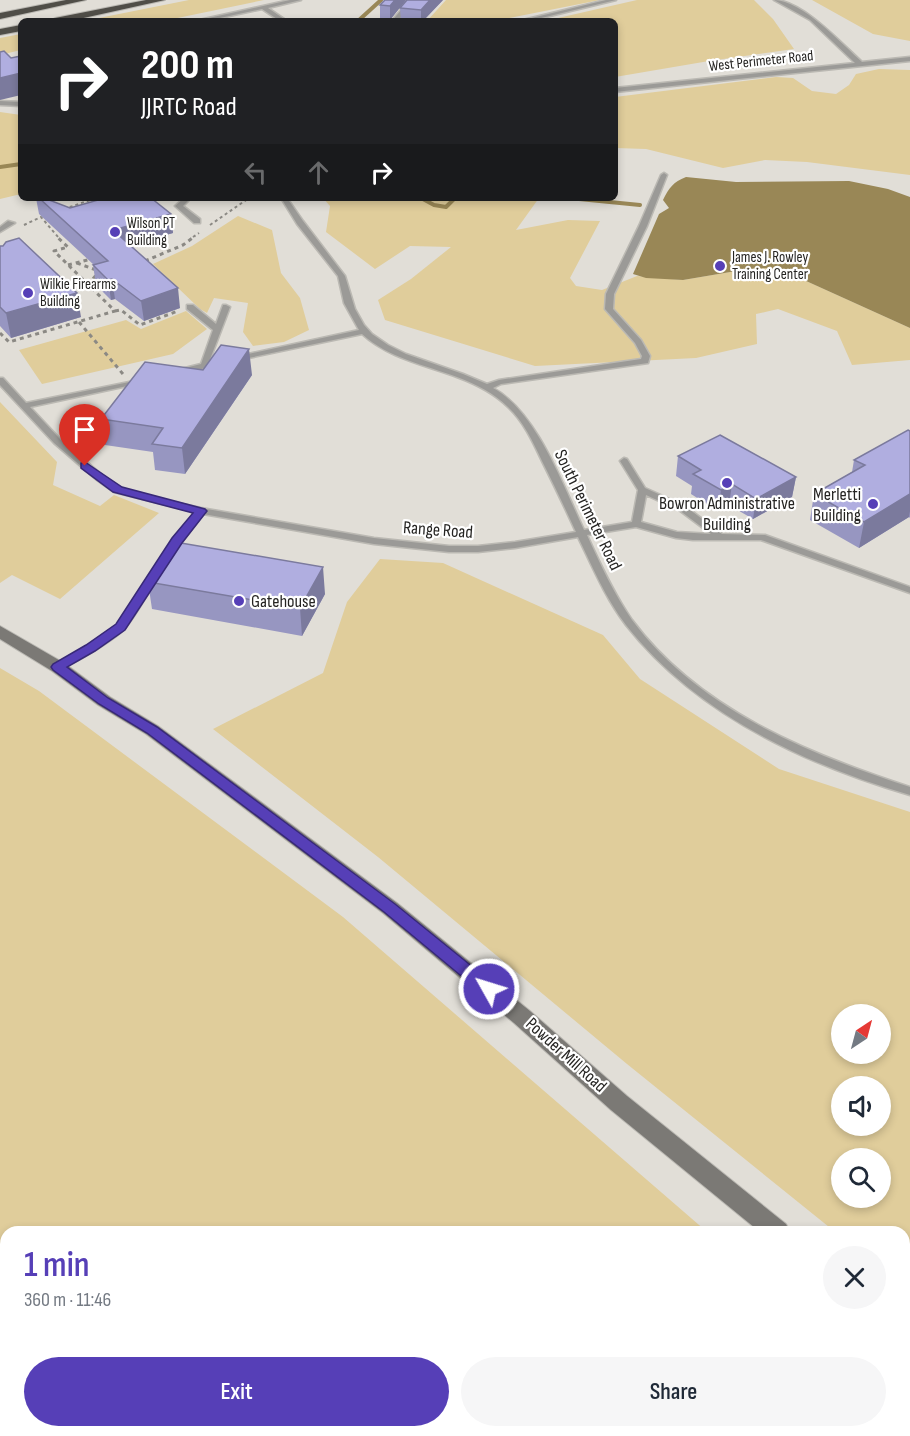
<!DOCTYPE html>
<html lang="en">
<head>
<meta charset="utf-8">
<style>
	body { margin:0; font-family:"Sofia Sans Condensed",sans-serif; background:#f6f6f7; color:#1f2937; height:100vh; display:flex; flex-direction:column; font-size:22px; white-space:nowrap }
	* { box-sizing:border-box; margin:0 }
	p { font-size:20px; color:#747a83 }
	.icon { flex:none; width:33px; height:33px; fill:none; stroke:currentColor; stroke-width:2; stroke-linecap:round; stroke-linejoin:round }
	.map { position:relative; flex:1; overflow:hidden }
	.panel { position:absolute; left:0px; top:1226px; width:910px; height:212px; display:flex; flex-direction:column; background:#fff; border-radius:18px 18px 0 0; box-shadow:0 3px 9px #0003 }
	.panel>* { flex:none }
	.hud { position:absolute; left:18px; top:18px; width:600px; height:183px; border-radius:9px; box-shadow:0 3px 9px #0003; background:#202124; color:#fff; overflow:hidden }
	.needle { width:39px; rotate:36deg }
	.tools { position:absolute; left:831px; top:1004px; display:grid; gap:12px }
	.tools a { display:grid; place-items:center; width:60px; height:60px; border-radius:50%; background:#fff; box-shadow:0 3px 9px #0003; font-size:30px }
	.pin { position:absolute; display:grid; place-items:center; width:51px; height:51px; color:#fff; margin:-62px -26px; border-radius:50% 50% 50% 0; rotate:-45deg; box-shadow:0 0 6px #0007 }
	.pin .icon { rotate:45deg }
	.me { position:absolute; width:66px; margin:-33px; rotate:309deg; stroke-linejoin:round; filter:drop-shadow(0 0 4px #0008) }
	.turn { display:flex; align-items:center; gap:21px; height:126px; padding:0 24px; font-size:27px }
	.turn .icon { width:78px; height:78px; stroke-width:2.5 }
	.turn b { display:block; font-size:42px; line-height:51px }
	.lanes { display:flex; align-items:center; height:57px; padding:0 24px; background:#0003; justify-content:center; gap:30px; direction:ltr }
	.lanes .off { opacity:.35 }
	.round { display:grid; place-items:center; flex:none; width:63px; height:63px; border-radius:32px; background:#f6f6f7 }
	.overview { display:flex; align-items:center; justify-content:space-between; height:102px; padding:0 24px }
	h1 { font-size:36px; font-weight:600; line-height:45px; color:#563fb7 }
	.primary-button { display:flex; gap:12px; margin-top:auto; padding:12px 24px }
	.primary-button a { flex:1; height:69px; border-radius:36px; background:#563fb7; color:#fff; font-size:24px; font-weight:600; line-height:69px; text-align:center }
	.primary-button a+a { background:#f6f6f7; color:#1f2937 }
	.map>svg:first-child { display:block }
	.green { fill:#e0cd9b; fill-rule:evenodd }
	.water { fill:#998756 }
	.lines { fill:none; stroke-linecap:round; stroke-linejoin:round }
	.stream { stroke:#998756; stroke-width:4 }
	.lane-casing { stroke:#bbb9b3; stroke-width:3 }
	.secondary-casing { stroke:#bbb9b3; stroke-width:2 }
	.highway-casing { stroke:#bbb9b3; stroke-width:2 }
	.path-far1 { stroke:#8b8984; stroke-width:2; stroke-dasharray:3 3; stroke-linecap:butt }
	.path { stroke:#8b8984; stroke-width:3; stroke-dasharray:4 4; stroke-linecap:butt }
	.lane { fill:#9b9a97; fill-rule:evenodd }
	.secondary { fill:#7b7975; fill-rule:evenodd }
	.highway { fill:#504e48; fill-rule:evenodd }
	.wall { fill:#9796c1 }
	.shaded-wall { fill:#7b7a9d }
	.building { fill:#b0aee0; stroke:#7b7a9d; stroke-width:1.5 }
	.route { fill:#563fb7; stroke:#382977; stroke-width:1.5 }
	.poi-dot { fill:#563fb7; stroke:#fff; stroke-width:2 }
	.labels { text-anchor:middle; dominant-baseline:central; stroke-width:4.5; stroke-linejoin:round; paint-order:stroke }
	.far-street-label { font-size:15px; fill:#252422; stroke:#fff }
	.far-poi-label { font-size:15px; fill:#252422; stroke:#fff; text-anchor:start }
	.poi-label { font-size:18px; fill:#252422; stroke:#fff; text-anchor:end }
	.street-label { font-size:18px; fill:#252422; stroke:#fff }
</style>
</head>
<body>
<div class="map">
<svg width="910" height="1436" viewBox="0 0 910 1436">
	<rect width="100%" height="100%" fill="#e1ded7"/>
	<!-- green -->
	<path class="green" d="M189,0h75l-101,21h-79z
		M446,0h154l-101,20 -72,1z
		M637,0h117l19,19 21,30 -85,12 -94,16v-56h-70z
		M812,0h98v41l-37,-7z
		M21,34v16l-21,5v-17z
		M879,69l31,1v105l-103,-13 -42,-2 -42,8 -77,-19 -31,-1v-51l161,-20 17,1 19,13 24,3 13,-9 7,-11z
		M0,112l21,3v79l-21,5z
		M323,198h216l-23,32 52,-10 32,1 -30,57 6,8 26,4 35,-14 46,4 65,-11 20,-1 16,3 126,57v32l-58,5 -15,-34 -59,-22 -22,5 1,30 -61,14 -161,8 -150,-46 -7,-20 33,-21 40,-32 -41,-1 -35,23 -49,-37 4,-26z
		M238,216l34,14 9,43 19,25 9,32 -25,12 -31,4 -10,-14 5,-29 -34,-5 -7,15 -7,-4 -47,-45 39,-18z
		M186,311l21,18 -34,25 -131,30 -23,-34 107,-30 15,9z
		M0,402l57,60 -4,23 47,21 14,-11 45,18 -99,86 -48,-24 -12,8z
		M380,559l63,4 160,72 37,44 139,90 131,43v481l-5,-4 -1,-57 -70,-1 -207,-167 -249,-207 -165,-128 110,-56 24,-71zM842,1014h38v39h-38zM842,1086h38v39h-38zM842,1158h38v39h-38z
		M0,668l39,23 304,226 363,314 -700,1v27l-6,-2z
		M905,1401l5,5v30h-106l3,-5h97z
		M280,1431h398l-2,5h-395z"/>
	<!-- water -->
	<path class="water" d="M686,177l50,5 113,-1 39,8 22,8v131l-126,-57 -16,-3 -20,1 -65,11 -37,-2 -13,-4 26,-60 10,-6 -6,-8c6,-12 10,-18 23,-23z"/>
	<g class="lines">
		<!-- stream -->
		<path class="stream" d="M358,21l23,-21
			M0,167l21,-3
			M421,198l13,7 12,2 9,-9
			M569,198l71,7"/>
		<defs>
			<path id="lane" d="M290,0h11l-33,8 19,13h-7l-18,-12 -56,12h-11z
				M409,0h6l-17,21h-6z
				M606,0h10l-87,21h-10z
				M774,0c28,0 68,44 88,62l48,-5v4l-295,31v-4l240,-25 -45,-43z
				M0,101l21,1v4l-21,-1z
				M664,173l3,2 -20,51 -33,68 -1,15 28,31 9,16 -2,7 -147,21 -8,4c44,24 70,98 91,142l48,-8 6,-32 -18,-29 4,-3 3,1 18,29 40,18 37,28 43,1 145,52v6l-149,-53h-68l-17,-2 -40,-11 -49,8c13,29 27,59 45,85 66,89 176,134 278,167v8c-106,-31 -214,-81 -284,-170 -20,-26 -34,-59 -48,-88l-63,11 -37,4h-29l-75,-8 -171,-30 -32,42h-6l-2,-2 2,-2 30,-40 -81,-20 -17,-12 -43,-37 -54,-58v-7h3l23,25 118,-24 1,2 -4,2 -111,24 30,32 43,37 17,12 38,11 43,9 173,30 75,8h29l37,-4 61,-10c-11,-24 -22,-47 -34,-71 -9,-19 -18,-39 -34,-54 -14,-14 -32,-23 -51,-30 -32,-12 -69,-19 -95,-43l-123,26 -4,-2 4,-2 120,-26 -15,-27 -6,-27 -41,-52 -16,-26h6l16,23 42,55 10,33 9,16 8,9 16,11 18,9 57,20 24,10 12,-4 142,-21 1,-3 -7,-13 -30,-34 1,-15 33,-68 22,-51zM646,495l33,15 32,24 -34,-2 -36,-10z
				M184,198h7l-8,8 17,13v4h-6l-19,-17z
				M8,221l7,2 -15,9v-5z
				M187,305h6l23,19 7,-19h3l4,2 -21,55 11,-2 4,2 -1,2 -43,10h-3v-4l24,-6 12,-34 -26,-21z
				M156,569l5,3c-12,18 -22,39 -35,55 -8,10 -61,44 -72,42l-1,-2 1,-2 33,-19 30,-21 36,-55z"/>
			<path id="secondary" d="M0,626l64,37 46,34 48,29 239,177 133,108 97,85 159,128 4,8h-30l-149,-122 -97,-87 -131,-110 -237,-179 -48,-29 -46,-34 -52,-32z
				M904,1327l6,2v26l-6,-2z
				M729,1431h26l-2,5h-26z"/>
			<path id="highway" d="M66,0h20l-86,19v-6z
				M146,0h19l-95,21h-20l5,-3z
				M21,25v6l-21,4v-6z"/>
		</defs>
		<!-- lane casing -->
		<use href="#lane" class="lane-casing"/>
		<!-- secondary casing -->
		<use href="#secondary" class="secondary-casing"/>
		<!-- highway casing -->
		<use href="#highway" class="highway-casing"/>
		<!-- path-far1 -->
		<path class="path-far1" d="M64,209l32,-11
			M24,225l17,-8 17,20
			M210,225l39,-27
			M193,237l6,-4"/>
		<!-- path -->
		<path class="path" d="M145,261l38,-16 12,-9
			M77,263l19,7
			M68,265l23,-6
			M88,285l9,-11
			M115,311l6,-1 19,15 38,-14
			M79,322l44,52
			M0,333l9,9 106,-31 -61,-60 14,-4 -12,-11"/>
		<!-- lane -->
		<use href="#lane" class="lane"/>
		<!-- secondary -->
		<use href="#secondary" class="secondary"/>
		<!-- highway -->
		<use href="#highway" class="highway"/>
	</g>
	<!-- wall -->
	<path class="wall" d="M406,0l-16,20 -10,-1v-14z
		M443,0l-20,21h-22l-1,-13z
		M36,198h8l26,10 101,6 2,19 -43,12 50,63 -36,13 -29,-22 -4,1 -15,-15 -3,-20h1l-55,-51z
		M0,246h3l78,71 -70,21 -11,-12z
		M203,370l49,5 -67,99 -30,-4 -2,-18 -48,-7 -4,-26z
		M910,431v87l-1,-1 -50,31 -49,-28 4,-26 38,-22 2,-12z
		M678,456l118,21 -4,20 -39,22 -24,-14 -11,6 -27,-17 1,-8 -16,-10z
		M148,582l177,12 -23,42 -150,-27z"/>
	<!-- shaded-wall -->
	<path class="shaded-wall" d="M395,0h11l-16,20v-14z
		M430,0h13l-20,21h-2v-11z
		M21,73v22l-21,5v-22z
		M171,214l2,19 -58,16 -2,-19z
		M112,279l3,20 -4,1 -3,-20z
		M178,288l2,20 -36,13 -3,-20z
		M77,293l4,24 -70,21 -5,-25z
		M249,349l3,26 -67,99 -3,-26z
		M796,477l-4,20 -39,22 3,-20z
		M732,484l-3,21 -11,6 3,-21z
		M910,494v17l-1,6 -50,31 5,-26z
		M323,567l2,27 -23,42 -2,-28z"/>
	<!-- building -->
	<path class="building" d="M385,0h10l-5,6 -10,-1z
		M407,0h23l-9,10 -21,-2z
		M4,51l7,7 10,-2v17l-21,5v-26z
		M39,198h5l26,10 35,-10h46l20,16 -58,16 65,58 -37,13 -29,-22 -4,1 -15,-15 15,-4z
		M19,238l58,55 -71,20 -6,-6v-61h3l3,-4z
		M221,345l28,4 -67,99 -30,-4 11,-16 -62,-9 44,-57 58,8z
		M908,430l2,1v63l-46,28 -50,-28 51,-29 -11,-5z
		M720,435l76,42 -40,22 -24,-15 -11,6 -28,-16 8,-4 -23,-14z
		M175,542l148,25 -23,41 -152,-26z"/>
	<!-- route -->
	<path class="route" d="M85,462l37,25 83,22 2,2 -25,32 -57,87 -30,21 -28,16 41,31 49,29 238,177 100,81 2,4 -2,5 -6,2 -6,-2 -99,-82 -237,-179 -48,-29 -46,-34 -2,-3 2,-3 33,-19 30,-21 56,-86 21,-25 -80,-21 -32,-24v-5z"/>
	<!-- markers -->
	<g class="poi-dot">
		<circle cx="115" cy="232" r="6"/>
		<circle cx="720" cy="266" r="6"/>
		<circle cx="28" cy="293" r="6"/>
		<circle cx="727" cy="483" r="6"/>
		<circle cx="873" cy="504" r="6"/>
		<circle cx="239" cy="601" r="6"/>
	</g>
	<g class="labels">
		<!-- far-street labels -->
		<g class="far-street-label">
			<text transform="translate(761 61) rotate(-6)">West Perimeter Road</text>
		</g>
		<!-- far-poi labels -->
		<g class="far-poi-label">
			<text x="127" y="223">Wilson PT<tspan x="127" dy="17">Building</tspan></text>
			<text x="732" y="257">James J. Rowley<tspan x="732" dy="17">Training Center</tspan></text>
			<text x="40" y="284">Wilkie Firearms<tspan x="40" dy="17">Building</tspan></text>
		</g>
		<!-- poi labels -->
		<g class="poi-label">
			<text x="861" y="494">Merletti<tspan x="861" dy="21">Building</tspan></text>
			<text x="727" y="503" text-anchor="middle">Bowron Administrative<tspan x="727" dy="21">Building</tspan></text>
			<text x="251" y="601" text-anchor="start">Gatehouse</text>
		</g>
		<!-- street labels -->
		<g class="street-label">
			<text transform="translate(588 510) rotate(64)">South Perimeter Road</text>
			<text transform="translate(438 530) rotate(4)">Range Road</text>
			<text transform="translate(566 1055) rotate(42)">Powder Mill Road</text>
		</g>
	</g>
</svg>
<div class="tools">
<a><svg class="needle" viewBox="-14 -14 28 28"><path d="M0-13l5 13h-10z" fill="#e53935"/><path d="M0 13l5-13h-10z" fill="#747a83"/></svg></a>
<a><svg class="icon" aria-label="sound" viewBox="0 0 24 24"><path d="M4 9h4l5-4v14l-5-4H4zM17 9q2 3 0 6"/></svg></a>
<a><svg class="icon" aria-label="search" viewBox="0 0 24 24"><circle cx="10" cy="10" r="6"/><path d="M15 15l6 6"/></svg></a>
</div>
<div class="pin" style="left:85px;top:466px;background:#d93025"><svg class="icon" aria-label="arrive" viewBox="0 0 24 24"><path d="M6 21V4h12l-3 4 3 4H6"/></svg></div>
<svg class="me" style="left:489px;top:989px" viewBox="-20 -20 40 40"><circle r="17" fill="#563fb7" stroke="#fff" stroke-width="3"/><path d="M0-11L8 9 0 5-8 9z" fill="#fff"/></svg>
<div class="hud">
<div class="turn"><svg class="icon" aria-label="right" viewBox="0 0 24 24"><path d="M7 20v-9h11M14 6l5 5-5 5"/></svg><div><b>200 m</b>JJRTC Road</div></div>
<div class="lanes"><svg class="icon off" aria-label="left" viewBox="0 0 24 24"><path d="M17 20v-9H6M10 6l-5 5 5 5"/></svg><svg class="icon off" aria-label="ahead" viewBox="0 0 24 24"><path d="M12 20V5M6 11l6-6 6 6"/></svg><svg class="icon" aria-label="right" viewBox="0 0 24 24"><path d="M7 20v-9h11M14 6l5 5-5 5"/></svg></div>
</div>
<section class="panel">
<div class="overview"><div><h1>1 min</h1><p>360 m · 11:46</p></div><a class="round"><svg class="icon" aria-label="close" viewBox="0 0 24 24"><path d="M6 6l12 12M18 6L6 18"/></svg></a></div>
<div class="primary-button"><a>Exit</a><a>Share</a></div>
</section>
</div>
</body>
</html>
